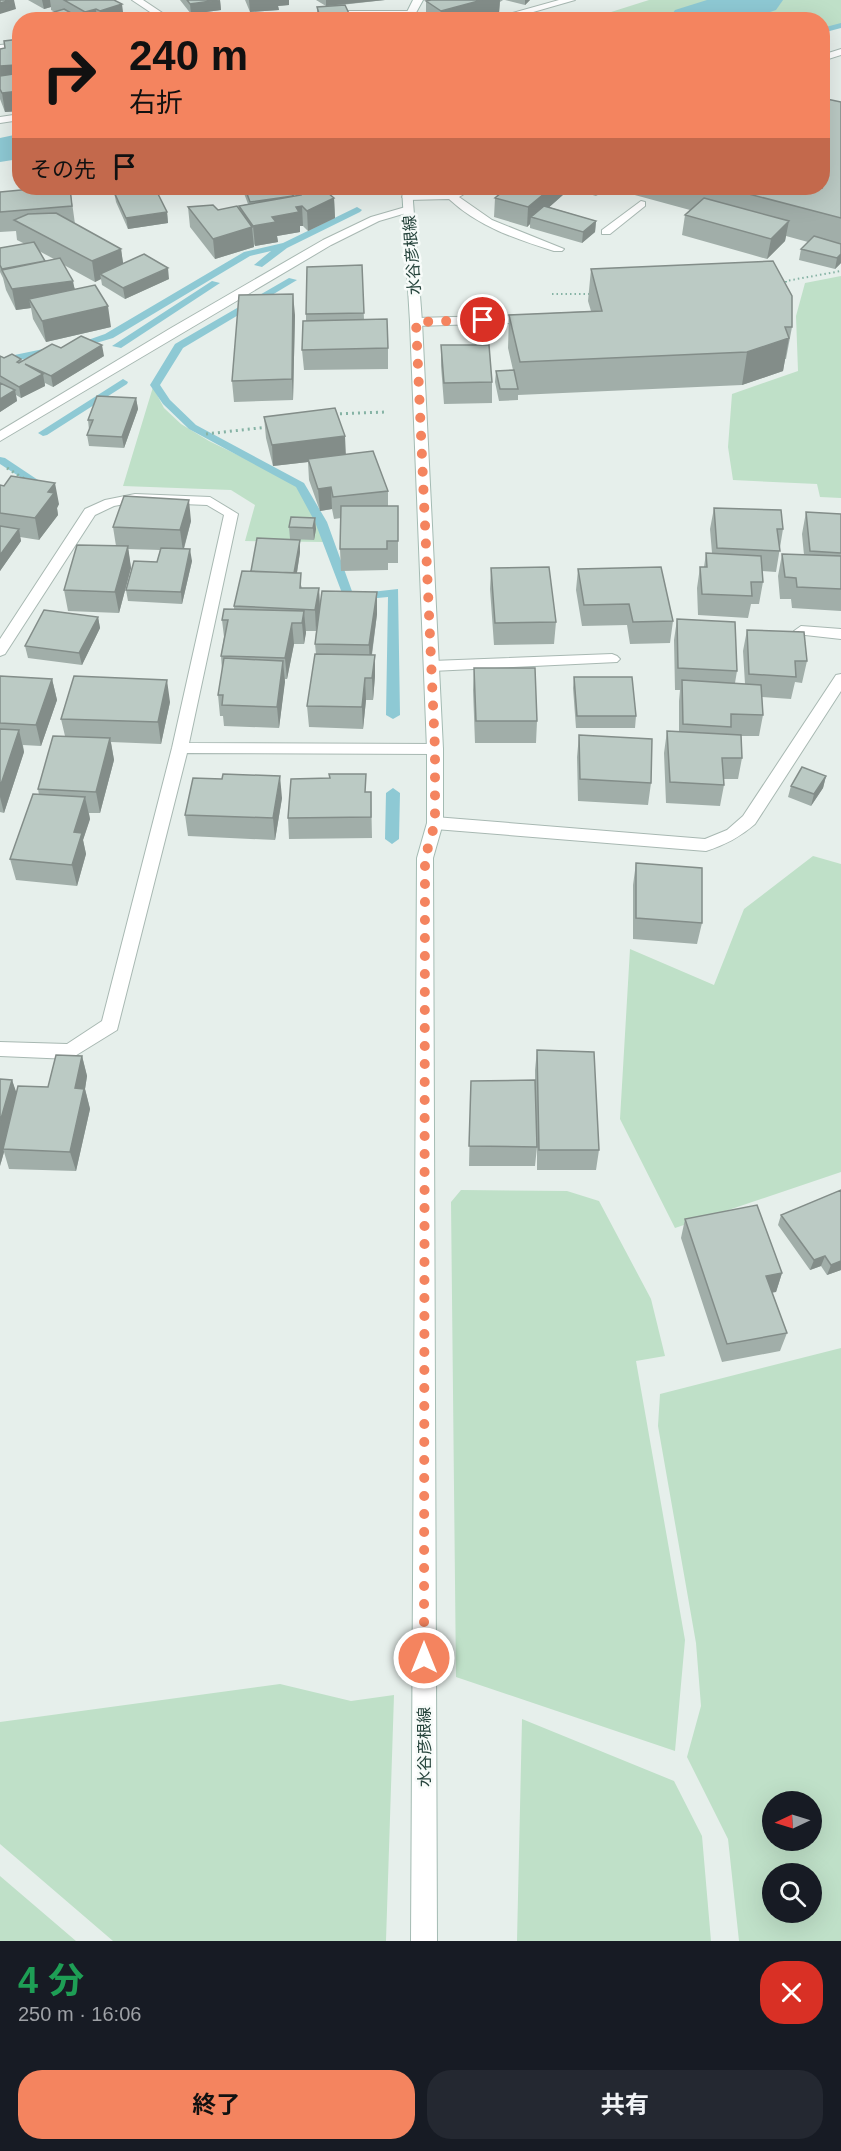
<!DOCTYPE html>
<html lang="ja">
<head>
<meta charset="utf-8">
<style>
	body { margin:0; font-family:Helvetica,"Noto Sans JP",sans-serif; background:#242831; color:#f1f3f6; height:100vh; display:flex; flex-direction:column; font-size:22px; white-space:nowrap }
	* { box-sizing:border-box; margin:0 }
	p { font-size:20px; color:#9ea1a6 }
	.icon { flex:none; width:33px; height:33px; fill:none; stroke:currentColor; stroke-width:2; stroke-linecap:round; stroke-linejoin:round }
	.map { position:relative; height:1941px; overflow:hidden }
	.drawer { display:flex; flex-direction:column; background:#171b24; flex:1 }
	.drawer>* { flex:none }
	.guide { position:absolute; left:12px; top:12px; width:818px; height:183px; border-radius:24px; box-shadow:0 6px 24px #0002; background:#f4845f; color:#111; overflow:hidden }
	.needle { width:39px; rotate:266deg }
	.fabs { position:absolute; left:762px; top:1791px; display:grid; gap:12px }
	.fabs a { display:grid; place-items:center; width:60px; height:60px; border-radius:50%; background:#171b24; box-shadow:0 6px 24px #0002; font-size:30px }
	.pin { position:absolute; display:grid; place-items:center; width:51px; height:51px; color:#fff; margin:-26px; border:3px solid #fff; border-radius:50%; box-shadow:0 2px 6px #0007 }
	.me { position:absolute; width:66px; margin:-33px; rotate:0deg; stroke-linejoin:round; filter:drop-shadow(0 0 4px #0008) }
	.turn { display:flex; align-items:center; gap:21px; height:126px; padding:0 18px; font-size:27px }
	.turn .icon { width:78px; height:78px; stroke-width:2.5 }
	.turn b { display:block; font-size:42px; line-height:51px }
	.then { display:flex; align-items:center; height:57px; padding:0 18px; background:#0003; gap:12px; font-size:22px }
	.round { display:grid; place-items:center; flex:none; width:63px; height:63px; border-radius:24px; background:#242831 }
	.head { display:flex; align-items:center; justify-content:space-between; height:102px; padding:0 18px }
	h1 { font-size:36px; font-weight:700; line-height:45px; color:#1e9e55 }
	.action { display:flex; gap:12px; margin-top:auto; padding:12px 18px }
	.action a { flex:1; height:69px; border-radius:24px; background:#f4845f; color:#111; font-size:24px; font-weight:700; line-height:69px; text-align:center }
	.action a+a { background:#242831; color:#f1f3f6 }
	.map>svg:first-child { display:block }
	.green { fill:#bfe0c8; fill-rule:evenodd }
	.water { fill:#8ec9d4 }
	.lines { fill:none; stroke-linecap:round; stroke-linejoin:round }
	.stream { fill:#8ec9d4; fill-rule:evenodd }
	.river { fill:#8ec9d4; fill-rule:evenodd }
	.service-casing { stroke:#a8b8b2; stroke-width:2 }
	.minor-casing { stroke:#a8b8b2; stroke-width:2 }
	.tertiary-casing { stroke:#a8b8b2; stroke-width:2 }
	.secondary-casing { stroke:#a4bbb3; stroke-width:2 }
	.path-far1 { stroke:#86b3a5; stroke-width:2; stroke-dasharray:1.5 3; stroke-linecap:butt }
	.path { stroke:#86b3a5; stroke-width:3; stroke-dasharray:2 4; stroke-linecap:butt }
	.service { fill:#fff; fill-rule:evenodd }
	.minor { fill:#fff; fill-rule:evenodd }
	.tertiary { fill:#fff; fill-rule:evenodd }
	.secondary { fill:#fff; fill-rule:evenodd }
	.wall { fill:#a1aea9; fill-rule:evenodd }
	.shaded-wall { fill:#838d89 }
	.building { fill:#bbcac4; stroke:#838d89; stroke-width:1.5 }
	.route { stroke:#f4845f; stroke-width:10; stroke-dasharray:0 18 }
	.labels { text-anchor:middle; dominant-baseline:central; stroke-width:5; stroke-linejoin:round; paint-order:stroke }
	.street-label { font-size:16px; fill:#24423a; stroke:#f7fbf9 }
</style>
</head>
<body>
<div class="map">
<svg width="841" height="1941" viewBox="0 0 841 1941">
	<rect width="100%" height="100%" fill="#e6efeb"/>
	<!-- green -->
	<path class="green" d="M649,0h192v25l-19,5v-10l-233,-1z
		M841,276v222l-21,-1 -3,-13 -84,-4 -5,-33 4,-53 66,-23 -2,-55 9,-33z
		M153,387l11,21 17,16 28,17 86,42 12,18 17,41 -79,-1 10,-36 -24,-15 -108,-4z
		M813,856l28,8v308l-166,56 -55,-109 10,-170 84,36 30,-76z
		M461,1190l106,1 32,10 52,98 14,57 -29,5 49,279 -10,111 -219,-74 -5,-475z
		M841,1348v593h-102l-11,-102 -41,-82 14,-51 -5,-63 -38,-217 2,-32zM772,1802h40v38h-40zM772,1874h40v38h-40z
		M280,1684l71,17 43,-6 -8,246h-273l-113,-97v-122z
		M522,1719l152,62 28,55 9,105h-194z
		M0,1876l76,65h-76z"/>
	<!-- water -->
	<path class="water" d="M19,134v25l-19,3v-24z"/>
	<g class="lines">
		<!-- stream -->
		<path class="stream" d="M841,23v5l-19,5v-5z
			M357,207l5,3 -2,2 -73,36 -25,19 -8,-2 17,-14 -21,5 -137,82 -37,11 -5,-3 34,-12 139,-82 39,-9z
			M289,278l8,2 -114,68 -23,37 10,15 26,25 108,58 23,39 26,72 45,-5 2,126 -7,4 -7,-4 2,-118 -43,4 -30,-79 -19,-35 -107,-58 -26,-25 -13,-19 25,-41z
			M212,281l8,2 -99,65 -9,-2z
			M53,347l5,3 -1,2 -57,12v-6z
			M123,379l5,3 -1,2 -80,51 -4,1 -5,-3z
			M0,457l5,1 39,26 -6,3 -4,-1 -34,-22z
			M393,788l7,5 -1,46 -7,5 -7,-5 1,-46z"/>
		<!-- river -->
		<path class="river" d="M707,0h76l-7,10 -30,10h-78l7,-10z"/>
		<defs>
			<path id="service" d="M841,49v6l-19,6v-6z
				M461,188h13l-15,9 33,23 72,29 -2,2h-8c-38,-12 -75,-24 -105,-52l-42,1 -5,-3 5,-3 43,-1z
				M575,188h16l10,4 -5,3z
				M641,201l4,1v4l-35,28h-8v-4z
				M533,315l6,4 -2,3 -121,4 -6,-4 6,-4z"/>
			<path id="minor" d="M132,0h11l30,20h-11z
				M559,0h16l-70,20h-17z
				M345,11h64l5,3 -5,3 -134,3z
				M20,43v6l-20,2v-6z
				M20,114v6l-20,3v-6z
				M135,494l75,3 28,17 -49,229 246,1 6,1 2,4 -2,4 -6,1 -248,-1 -70,277 -47,29 -70,-3v-14l67,2 35,-23 70,-273 52,-233 -17,-10 -72,-3 -21,4 -19,9 -90,139 -5,2v-17l85,-130 20,-9z
				M801,626l40,3v10l-45,-5 -2,-3z
				M612,654l5,2 3,3 -3,3 -185,9 -8,-5 8,-5z
				M841,674v17l-86,133c-15,13 -30,21 -49,27l-271,-22 -6,-2 -2,-4 2,-4 6,-2 270,22 22,-9 16,-14 93,-141z"/>
			<path id="tertiary" d="M409,206l4,1v4l-34,10 -48,24 -331,196v-10l171,-103 152,-88 48,-23z"/>
			<path id="secondary" d="M413,0h10l-11,20h-9z
				M402,188h10l10,134 21,427v74l-10,35 4,1083h-26l6,-1083 10,-35v-74l-17,-427z"/>
		</defs>
		<!-- service casing -->
		<use href="#service" class="service-casing"/>
		<!-- minor casing -->
		<use href="#minor" class="minor-casing"/>
		<!-- tertiary casing -->
		<use href="#tertiary" class="tertiary-casing"/>
		<!-- secondary casing -->
		<use href="#secondary" class="secondary-casing"/>
		<!-- path-far1 -->
		<path class="path-far1" d="M786,287v-6l55,-10
			M552,294h41"/>
		<!-- path -->
		<path class="path" d="M334,414l52,-2
			M206,434l62,-7
			M7,468l19,12"/>
		<!-- service -->
		<use href="#service" class="service"/>
		<!-- minor -->
		<use href="#minor" class="minor"/>
		<!-- tertiary -->
		<use href="#tertiary" class="tertiary"/>
		<!-- secondary -->
		<use href="#secondary" class="secondary"/>
	</g>
	<!-- wall -->
	<path class="wall" d="M28,0h86l10,20h-79l-1,-5 11,-3 -4,-2v-3l-7,2z
		M180,0h40l1,10 -30,4z
		M245,0h44v5l-11,1 1,4 -29,2z
		M316,0h69l-53,6 20,14h-35v-13l9,-1z
		M431,0h72l-3,2 -1,11 -23,7h-50v-19z
		M505,0h25l-5,5z
		M20,39v72l-15,1 -5,-13v-50l5,-1z
		M841,102v161l-6,6 -36,-9 2,-11 7,-7 -22,-6 -1,5 -18,18 -85,-24 3,-20 5,-5 -81,-22h213z
		M70,188l5,36 46,25 2,15 46,15 -44,20 -23,-14 -1,-6 -6,3 -31,-17 11,24 36,38 -65,15 -13,-23 -2,-11 -15,2 -10,-20 -3,-12 -3,-6v-24l25,-4 -8,-4 -1,-9 -16,1v-40zM39,251l15,8 -9,2z
		M242,188h48l3,8 5,-1 -2,-7h30v2l8,8 1,20 -27,13 -5,-5h-3v6l-23,4 1,6 -23,4 -1,-2v3l-39,12 -25,-32 -2,-20 30,3h22l-1,-4 9,-2z
		M507,188h58l-1,6 -15,13 47,14 -1,11 -13,11 -52,-15v-4l-3,3 -33,-10 1,-19z
		M114,192l53,20 1,11 -40,6 -12,-27z
		M362,265l2,55 24,28v21l-84,1 -2,-20 4,-29v-7z
		M591,269l201,58 -6,32h-1l-2,12 -41,14 -224,10v5l-19,1 -4,-19 1,-11 17,-1 -5,-22 1,-33 82,-4 -3,-10z
		M295,315l-2,85 -59,2 -2,-21z
		M441,345l51,37v21l-48,1 -3,-38z
		M61,348l43,8 -51,31 -8,-4v3l-24,12 -5,-3 1,6 -17,11v-56l4,2 17,1 1,2z
		M136,398l2,11 -14,39 -35,-2 -2,-11 2,-5 -1,-10z
		M264,417l82,37 42,37v15h10v57h-10v7l-47,1 -1,-22 1,-31 -7,1 -2,-10 -12,2 -11,-31 -1,-18 -35,4 -7,-28z
		M0,485l59,19 -2,4 1,7 -19,25 -19,-3 1,4 -21,30z
		M714,508l69,21 -7,43 -14,-1 1,11 -4,22h-8l-3,14 -50,-3 -1,-27 3,-21h4l2,-14h6l-2,-24z
		M806,512l35,2v97l-49,-3 -1,-9h-11l-2,-23 4,-22 22,1 -2,-21z
		M291,517l25,12 -2,11 -24,-1 -1,-12z
		M191,521l-7,28 8,12 -10,43 -54,-3 -2,-11 31,-28 3,-12 -32,-1 3,19 -12,45 -51,-2 -4,-21 52,-44 -3,-19z
		M300,552l-3,21 5,15h17l1,22 57,4 -5,41 3,21 -2,24h-7l-3,29 -54,-2 -2,-21 9,-52 -1,-10 1,-13h-10l-2,13h-10l-7,35h-2l-6,49 -55,-2 -1,-10h-3l-2,-21 4,-25 -1,-14 3,-19 -2,-17 12,-11v-3l17,-35z
		M491,568l65,54 -2,22 -60,1 -4,-56z
		M578,569l95,52 -3,22 -40,1 -3,-19 -45,1 -6,-36z
		M98,617l2,11 -18,37 -54,-7 -3,-12z
		M677,619l60,52 -2,12 10,1 -2,-33 4,-21 60,31 -5,22 -7,-1 -4,17 -29,-2 1,18 -4,21h-18l1,22 -4,21h-14v6l-4,21 -54,-3 -2,-50 3,-22 12,1v-31l1,-11h-5l-1,-50z
		M474,668l63,53 -1,22h-61l-2,-53z
		M0,676l52,3 5,21 -16,46 -18,-1 1,7 -20,61 -4,-1z
		M574,677l62,39 -1,12h-59l-3,-40z
		M170,702l-9,42 -50,-2 3,18 -14,53h-11l1,6 -7,21 3,14 -9,32 -61,-6 -6,-21 29,-64 -1,-6 27,-53 -4,-17z
		M579,735l72,48 -3,22 -70,-4 -1,-44z
		M826,776l-3,12 -12,18 -23,-9 3,-11z
		M222,779l60,19 -7,42 -87,-4 -3,-21z
		M366,792h5l1,46 -83,1 -1,-21z
		M636,863l66,60 -5,21 -64,-5v-54z
		M537,1050l62,100 -3,20h-59v-23l-2,19h-66l2,-85 64,-1v-10z
		M82,1056l5,20 -2,13 5,20 -14,62 -67,-2 -5,-17 -4,14 12,-86 4,13 32,-6z
		M841,1190v80l-14,5 -6,-9 -11,4 -32,-45 3,-10z
		M685,1219l97,54 -6,19h-4l15,41 -7,18 -58,11 -41,-124z"/>
	<!-- shaded-wall -->
	<path class="shaded-wall" d="M11,0h3l2,9 -16,5v-11z
		M42,0h8l1,7 -7,2z
		M220,0l1,10 -30,4 -1,-10z
		M249,0h40v5l-11,1 1,4 -29,2z
		M326,0h59l-59,6z
		M482,0h18l-1,13 -23,7h-35v-9z
		M525,0h5l-5,5z
		M122,4l2,16h-22l-2,-9z
		M96,9l1,11h-11l-1,-8z
		M15,59h5v19h-2z
		M16,65l3,18 -19,2v-19z
		M20,91v20l-15,1 -3,-19z
		M79,188h19l-18,2z
		M551,188h14l-1,6 -28,25 -5,-2 -1,7 -3,3 1,-20z
		M334,198l1,20 -27,13 -1,-20z
		M302,206l1,20h-3v6l-23,4 1,6 -23,4 -2,-20 19,-9 24,-10z
		M167,212l1,11 -40,6 -2,-11z
		M596,221l-1,11 -13,11 1,-11z
		M789,221l-4,20 -18,18 4,-20z
		M252,227l2,20 -39,12 -2,-20z
		M121,249l3,20 -24,5 1,5 -6,3 -3,-21z
		M841,254v9l-6,6 2,-11z
		M168,268l1,11 -44,20 -2,-11z
		M73,281l4,20 -48,-2 2,9 -15,2 -4,-21z
		M293,294l2,21 -2,85 -1,-21z
		M108,306l3,21 -65,15 -4,-21z
		M789,338l-6,33 -41,14 5,-33z
		M102,345l2,11 -51,31 -2,-11z
		M43,374l2,12 -24,12 -2,-11z
		M15,390l2,11 -17,11v-13z
		M136,398l2,11 -14,39 -2,-11z
		M345,436l1,21 -38,2v3l-35,4 -1,-21z
		M55,483l4,21 -2,4 1,7 -19,25 -4,-22 13,-26z
		M331,487l1,22 -12,2 -2,-22z
		M189,500l2,21 -8,30 -3,-21z
		M315,518l1,11 -2,11 -1,-12z
		M19,529l2,12 -21,30v-16z
		M300,540v12l-5,33 -1,-12z
		M128,546l3,22 -12,45 -4,-21z
		M190,549l2,12 -10,43 -1,-12z
		M319,588l1,22 -4,21 -1,-21z
		M377,592v22l-7,53 -1,-22z
		M304,611l2,22 -2,11 -2,-21z
		M98,617l2,11 -18,37 -3,-12z
		M292,623l2,21 -7,35 -2,-21z
		M375,655v21l-2,24 -1,-22z
		M283,661l2,21 -6,46 -2,-21z
		M365,678l1,22 -3,29 -1,-22z
		M52,679l5,21 -16,46 -5,-21z
		M167,680l3,22 -9,42 -3,-22z
		M19,730l5,22 -20,61 -4,-16v-10z
		M110,738l4,22 -14,53 -4,-21z
		M280,776l2,22 -7,42 -2,-22z
		M826,776l-3,12 -12,18 3,-12z
		M85,797l5,22 -7,21 3,14 -9,32 -5,-21 2,-33z
		M82,1056l5,20 -2,13 5,20 -14,62 -6,-19 5,-64z
		M12,1080l7,20 -16,49 1,3 -4,14v-44z
		M825,1256l-4,10 -11,4 4,-10z
		M841,1261v9l-14,5 4,-10z
		M782,1273l-6,19 -16,3 6,-19z"/>
	<!-- building -->
	<path class="building" d="M0,0h11l-11,3z
		M64,0h50l8,4 -22,7 -4,-2 -11,3z
		M187,0h31l-28,4z
		M431,0h51l-41,11 -15,-10z
		M345,5l7,15h-31l-4,-13z
		M64,9l16,9 -6,2h-20l-10,-5z
		M20,39v20h-5l1,6 -16,1v-17l5,-1 -1,-7z
		M20,73v18l-18,2 -2,-4v-13z
		M822,98l19,4v116l-115,-30h96z
		M42,188h28l2,18 -72,6v-20z
		M144,188h11l12,24 -41,6 -12,-26z
		M245,188h45l3,8 -43,6z
		M322,188l12,10 -27,13 -5,-5 -6,1 3,5 -27,5 4,5 -23,4 -14,-20 62,-11 -1,-2z
		M507,188h44l-23,19 -33,-9z
		M704,198l85,23 -18,18 -86,-24z
		M213,205l5,5 19,-4 15,21 -39,12 -25,-32z
		M544,206l52,15 -13,11 -52,-15z
		M56,213l65,36 -29,12 -78,-41 14,-6z
		M814,236l27,8v10l-4,4 -36,-9z
		M34,242l11,19 -43,8 -2,-4v-17z
		M144,254l24,14 -45,20 -23,-14z
		M60,258l13,23 -61,8 -10,-19z
		M773,261l19,35v31h-7l4,11 -42,14 -227,10 -11,-47 93,-4 -11,-42z
		M362,265l2,48 -58,1 1,-47z
		M95,285l13,21 -66,15 -13,-22z
		M293,294l-1,85 -60,2 7,-86z
		M387,319l1,29 -86,2 1,-29z
		M81,336l21,9 -51,31 -26,-12 18,10 -24,13 -19,-11v-20l4,2 8,-4 9,5 -4,3 2,1 33,-19 9,4z
		M441,345h48l3,37 -48,1z
		M514,370l4,19h-18l-4,-18z
		M0,383l15,7 -15,9z
		M97,396l39,2 -14,39 -35,-2 6,-15h-5z
		M335,408l10,28 -73,9 -8,-28z
		M373,451l15,40 -55,6 -2,-10 -13,2 -10,-30z
		M11,476l44,7 -7,9 6,1 -19,25 -35,-5v-28l4,1z
		M124,496l65,4 -9,30 -67,-3z
		M341,506h57v35h-11v8h-47z
		M714,508l67,2 2,19h-6l3,22 -63,-3z
		M806,512l35,2v39l-31,-2z
		M291,517l24,1 -2,10 -24,-1z
		M0,526l19,3 -19,26z
		M257,538l43,2 -6,33 -43,-2z
		M77,545l51,1 -13,46 -51,-2z
		M161,548l29,1 -9,43 -55,-2 8,-29 23,1z
		M706,553l55,3 2,26h-12l1,14 -50,-2 -2,-27h7z
		M782,554l59,2v33l-44,-2 -1,-9 -11,-1z
		M549,567l7,55 -61,1 -4,-55z
		M661,567l12,54 -40,1 -4,-18 -45,1 -6,-36z
		M242,571l59,2 -1,15h19l-4,22 -81,-4z
		M322,591l55,1 -8,53 -54,-1z
		M224,609l80,2 -2,12h-10l-7,35 -64,-2 7,-36h-6z
		M44,610l54,7 -19,36 -54,-7z
		M677,619l58,3 2,49 -59,-3z
		M747,630l57,2 3,29h-12l1,16 -47,-3z
		M315,654l60,1 -3,23h-7l-3,29 -55,-1z
		M224,658l59,3 -6,46 -55,-2 1,-10h-5z
		M474,668h61l2,53h-61z
		M0,676l52,3 -16,46 -36,-2z
		M74,676l93,4 -9,42 -97,-3z
		M574,677h58l4,39h-59z
		M682,680l79,5 2,30 -32,-1v13l-48,-3z
		M0,729l19,1 -19,57z
		M667,731l74,4 1,23h-20l2,27 -54,-3z
		M579,735l73,4 -1,44 -71,-4z
		M53,736l57,2 -14,54 -58,-3z
		M802,767l24,9 -12,18 -23,-8z
		M223,774l57,2 -7,42 -88,-3 8,-37 29,1z
		M329,774h37l-1,18h6v25l-83,1 3,-39 39,-1z
		M33,794l52,3 -11,35 8,1 -10,32 -62,-6z
		M636,863l66,5v55l-66,-5z
		M537,1050l57,2 5,98h-60z
		M56,1055l26,1 -7,32 9,1 -14,63 -67,-3 15,-63 30,1z
		M0,1079l12,1 -12,42z
		M535,1080l2,67 -68,-1 2,-65z
		M841,1190v71l-10,4 -6,-9 -11,4 -33,-45z
		M757,1205l25,68 -16,3 21,57 -60,11 -42,-125z"/>
	<g class="lines">
		<!-- route -->
		<path class="route" d="M424,1658l1,-800 10,-35v-74l-19,-427 67,-2"/>
	</g>
	<g class="labels">
		<!-- street labels -->
		<g class="street-label">
			<text transform="translate(412 255) rotate(-94)">水谷彦根線</text>
			<text transform="translate(424 1747) rotate(-90)">水谷彦根線</text>
		</g>
	</g>
</svg>
<div class="fabs">
<a><svg class="needle" viewBox="-14 -14 28 28"><path d="M0-13l5 13h-10z" fill="#e53935"/><path d="M0 13l5-13h-10z" fill="#9ea1a6"/></svg></a>
<a><svg class="icon" aria-label="search" viewBox="0 0 24 24"><circle cx="10" cy="10" r="6"/><path d="M15 15l6 6"/></svg></a>
</div>
<div class="pin" style="left:483px;top:320px;background:#d93025"><svg class="icon" aria-label="arrive" viewBox="0 0 24 24"><path d="M6 21V4h12l-3 4 3 4H6"/></svg></div>
<svg class="me" style="left:424px;top:1658px" viewBox="-20 -20 40 40"><circle r="17" fill="#f4845f" stroke="#fff" stroke-width="3"/><path d="M0-11L8 9 0 5-8 9z" fill="#fff"/></svg>
<div class="guide">
<div class="turn"><svg class="icon" aria-label="right" viewBox="0 0 24 24"><path d="M7 20v-9h11M14 6l5 5-5 5"/></svg><div><b>240 m</b>右折</div></div>
<div class="then">その先<svg class="icon" aria-label="arrive" viewBox="0 0 24 24"><path d="M6 21V4h12l-3 4 3 4H6"/></svg></div>
</div>
</div>
<section class="drawer">
<div class="head"><div><h1>4 分</h1><p>250 m · 16:06</p></div><a class="round" style="background:#d93025;color:#fff"><svg class="icon" aria-label="close" viewBox="0 0 24 24"><path d="M6 6l12 12M18 6L6 18"/></svg></a></div>
<div class="action"><a>終了</a><a>共有</a></div>
</section>
</body>
</html>
